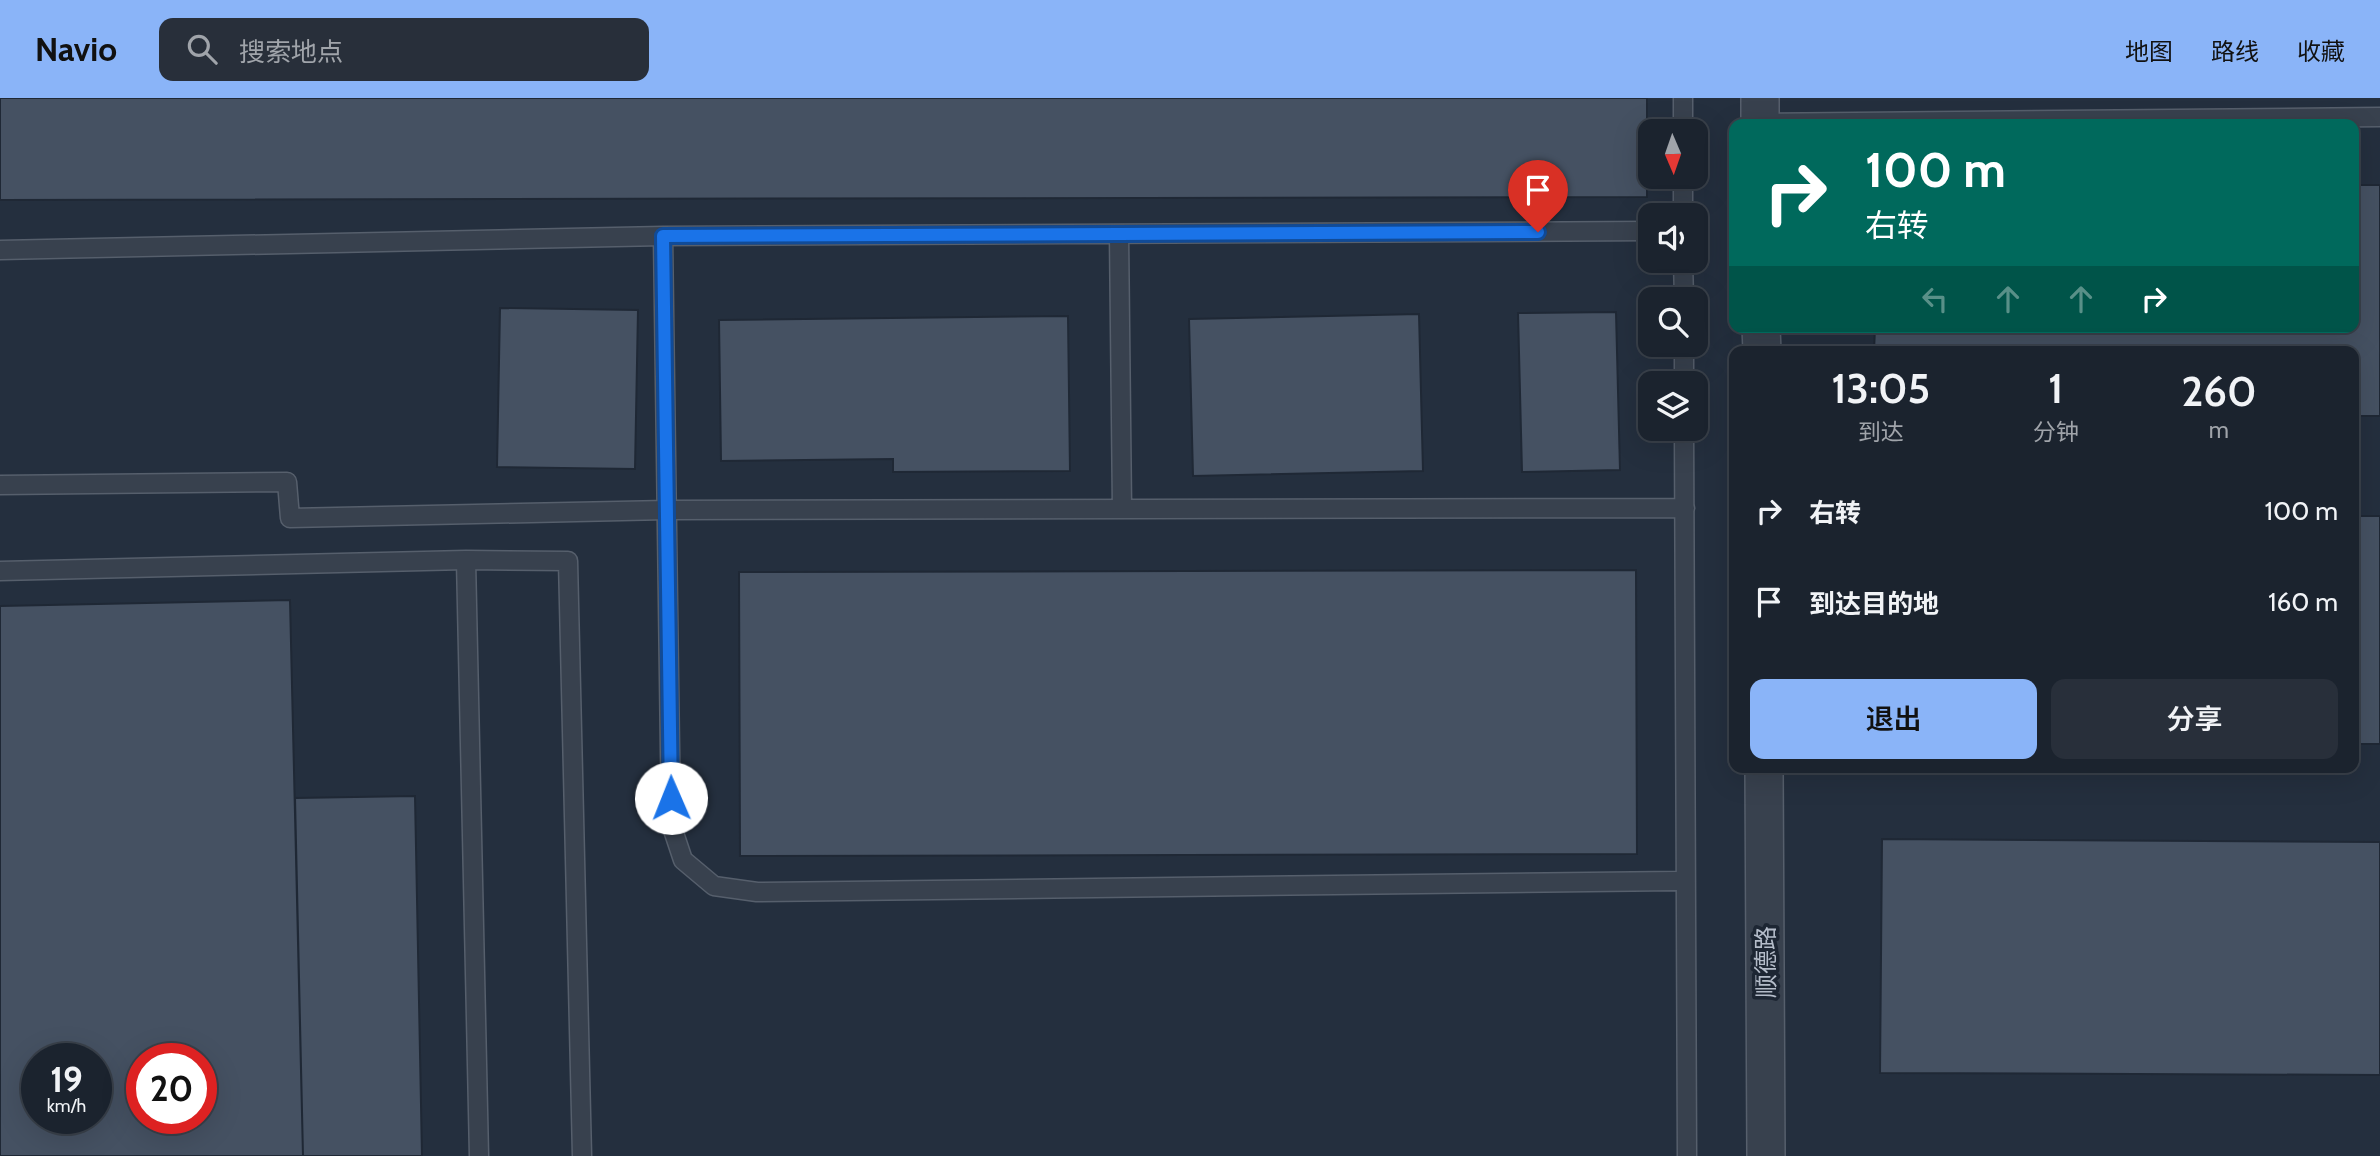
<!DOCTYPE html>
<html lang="zh">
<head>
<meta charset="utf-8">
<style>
	body { margin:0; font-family:Cabin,"Noto Sans SC",sans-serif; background:#282f3a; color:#f1f3f6; height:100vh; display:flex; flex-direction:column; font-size:26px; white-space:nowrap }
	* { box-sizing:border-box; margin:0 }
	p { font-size:23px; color:#a0a4aa }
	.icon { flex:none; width:38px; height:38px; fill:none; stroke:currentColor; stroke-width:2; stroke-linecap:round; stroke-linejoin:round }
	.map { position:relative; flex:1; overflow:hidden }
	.panel { position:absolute; left:1729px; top:248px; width:630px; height:427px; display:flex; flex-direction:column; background:#1b232e; border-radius:14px; box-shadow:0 7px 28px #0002,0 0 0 2px #39404a }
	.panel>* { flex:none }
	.guide { position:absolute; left:1729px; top:21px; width:630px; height:214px; border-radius:14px; box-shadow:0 7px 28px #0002,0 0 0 2px #39404a; background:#00695c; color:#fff; overflow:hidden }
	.needle { width:46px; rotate:178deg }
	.fabs { position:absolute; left:1638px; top:21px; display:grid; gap:14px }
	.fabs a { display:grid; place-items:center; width:70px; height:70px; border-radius:14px; background:#1b232e; box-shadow:0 7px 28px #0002,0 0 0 2px #39404a; font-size:35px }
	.speed { position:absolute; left:21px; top:945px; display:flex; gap:14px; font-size:35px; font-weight:700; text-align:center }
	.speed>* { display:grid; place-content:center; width:91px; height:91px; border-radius:50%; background:#1b232e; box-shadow:0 7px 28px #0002,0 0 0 2px #39404a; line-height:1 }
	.speed small { font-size:18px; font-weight:400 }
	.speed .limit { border:10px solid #d22; background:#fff; color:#111 }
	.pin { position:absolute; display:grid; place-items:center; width:60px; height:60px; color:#fff; margin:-72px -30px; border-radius:50% 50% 50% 0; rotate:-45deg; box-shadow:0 0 7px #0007 }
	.pin .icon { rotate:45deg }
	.me { position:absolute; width:77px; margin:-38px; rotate:359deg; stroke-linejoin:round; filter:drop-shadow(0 0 5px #0008) }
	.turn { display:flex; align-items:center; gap:24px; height:147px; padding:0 21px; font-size:32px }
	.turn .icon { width:91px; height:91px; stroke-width:2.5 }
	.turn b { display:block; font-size:49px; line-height:60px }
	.lanes { display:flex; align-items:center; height:66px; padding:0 21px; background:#0003; justify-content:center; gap:35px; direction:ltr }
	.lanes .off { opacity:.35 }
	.eta { display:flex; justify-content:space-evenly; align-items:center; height:119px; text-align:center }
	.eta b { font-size:42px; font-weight:600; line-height:49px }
	.action { display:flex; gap:14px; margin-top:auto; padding:14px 21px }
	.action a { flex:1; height:80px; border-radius:14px; background:#8ab4f8; color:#111; font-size:28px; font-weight:600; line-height:80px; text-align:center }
	.action a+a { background:#282f3a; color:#f1f3f6 }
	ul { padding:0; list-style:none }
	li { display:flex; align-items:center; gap:21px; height:91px; padding:0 21px }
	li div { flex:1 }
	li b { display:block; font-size:26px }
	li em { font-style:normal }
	header { display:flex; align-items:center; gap:42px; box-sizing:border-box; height:98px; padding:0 35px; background:#8ab4f8; color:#111 }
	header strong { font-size:33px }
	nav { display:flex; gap:38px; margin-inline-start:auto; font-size:24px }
	.search { width:490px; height:63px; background:#282f3a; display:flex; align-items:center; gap:18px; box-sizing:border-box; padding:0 24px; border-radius:14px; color:#a0a4aa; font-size:26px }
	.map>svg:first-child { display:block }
	.building { fill:#455162; stroke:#1f2835; stroke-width:2; fill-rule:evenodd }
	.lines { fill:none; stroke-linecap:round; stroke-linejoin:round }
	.service-casing { stroke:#565f6c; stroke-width:21 }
	.minor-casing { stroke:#565f6c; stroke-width:40 }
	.service { stroke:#38414e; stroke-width:18 }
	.minor { stroke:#38414e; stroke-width:37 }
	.route-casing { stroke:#114b97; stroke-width:18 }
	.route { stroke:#1a73e8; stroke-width:12 }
	.labels { text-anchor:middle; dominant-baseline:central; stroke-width:7; stroke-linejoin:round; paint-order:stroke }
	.street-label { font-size:24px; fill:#b4bcc9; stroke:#1d2633 }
</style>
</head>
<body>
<header>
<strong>Navio</strong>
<div class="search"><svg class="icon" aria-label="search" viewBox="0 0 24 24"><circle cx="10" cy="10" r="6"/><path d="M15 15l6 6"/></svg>搜索地点</div>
<nav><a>地图</a><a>路线</a><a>收藏</a></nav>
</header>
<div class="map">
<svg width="2380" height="1058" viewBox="0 0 2380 1058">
	<rect width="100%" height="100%" fill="#242f3e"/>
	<!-- building -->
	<path class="building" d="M0,0h1647v99l-1647,3z
		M2354,87h26v231h-26v-64h-480l1,-25h479z
		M500,210l138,2 -3,159 -138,-2z
		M1616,214l4,158 -98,2 -4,-159z
		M1419,216l4,157 -230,5 -4,-157z
		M1068,218l2,155 -177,1v-13l-172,2 -2,-141z
		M2354,418h26v228h-26z
		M1636,472l1,284 -897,2 -1,-284z
		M290,502l13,556h-303v-550zM37,961h59v59h-59zM142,961h59v59h-59z
		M415,698l7,360h-119l-8,-358z
		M1882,741l498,3v233l-500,-2z"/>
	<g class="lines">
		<defs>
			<path id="service" d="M1683,0v33
				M1760,25l620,-6
				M1683,79v38
				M1119,136l3,275
				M663,138l8,588 12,36 31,26 43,6 919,-11
				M0,152l663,-14 987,-5
				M1683,163l1,38
				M1684,247v38
				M1684,331l3,727
				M0,387l287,-3 3,36 377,-8 1018,-2
				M0,473l466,-11
				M479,1058l-13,-596 102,1 14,595"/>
			<path id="minor" d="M1760,0v26
				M1761,229l1,25
				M1764,670l2,388"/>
		</defs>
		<!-- service casing -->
		<use href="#service" class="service-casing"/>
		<!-- minor casing -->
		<use href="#minor" class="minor-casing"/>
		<!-- service -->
		<use href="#service" class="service"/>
		<!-- minor -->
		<use href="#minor" class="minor"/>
	</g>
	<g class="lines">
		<defs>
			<path id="route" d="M671,700l-8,-562 875,-4"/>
		</defs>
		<!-- route casing -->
		<use href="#route" class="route-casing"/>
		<!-- route -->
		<use href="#route" class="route"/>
	</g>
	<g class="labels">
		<!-- street labels -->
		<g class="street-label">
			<text transform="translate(1765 864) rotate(-90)">顺德路</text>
		</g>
	</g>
</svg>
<div class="fabs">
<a><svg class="needle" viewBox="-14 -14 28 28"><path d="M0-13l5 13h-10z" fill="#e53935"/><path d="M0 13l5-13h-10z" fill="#a0a4aa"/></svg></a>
<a><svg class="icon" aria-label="sound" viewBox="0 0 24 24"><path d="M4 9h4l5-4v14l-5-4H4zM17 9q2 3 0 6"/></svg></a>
<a><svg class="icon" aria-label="search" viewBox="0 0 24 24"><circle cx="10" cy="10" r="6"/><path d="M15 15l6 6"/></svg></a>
<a><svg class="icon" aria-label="layers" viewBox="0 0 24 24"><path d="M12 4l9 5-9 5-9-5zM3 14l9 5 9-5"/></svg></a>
</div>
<div class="speed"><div>19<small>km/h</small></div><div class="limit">20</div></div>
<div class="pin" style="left:1538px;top:134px;background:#d93025"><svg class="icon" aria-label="arrive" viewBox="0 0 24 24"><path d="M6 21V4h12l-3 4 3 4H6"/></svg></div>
<svg class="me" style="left:671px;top:700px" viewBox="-20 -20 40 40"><circle r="19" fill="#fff"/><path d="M0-13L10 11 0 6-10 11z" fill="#1a73e8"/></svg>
<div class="guide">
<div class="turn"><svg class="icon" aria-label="right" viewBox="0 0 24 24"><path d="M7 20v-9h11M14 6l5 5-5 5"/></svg><div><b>100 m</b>右转</div></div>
<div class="lanes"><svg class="icon off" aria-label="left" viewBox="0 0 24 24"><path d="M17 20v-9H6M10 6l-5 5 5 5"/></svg><svg class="icon off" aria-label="ahead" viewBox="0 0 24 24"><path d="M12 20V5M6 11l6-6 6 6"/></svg><svg class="icon off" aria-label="ahead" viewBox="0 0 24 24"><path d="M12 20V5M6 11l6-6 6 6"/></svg><svg class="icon" aria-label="right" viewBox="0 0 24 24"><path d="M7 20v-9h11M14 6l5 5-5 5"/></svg></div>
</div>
<section class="panel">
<div class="eta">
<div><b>13:05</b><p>到达</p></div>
<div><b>1</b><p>分钟</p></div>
<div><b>260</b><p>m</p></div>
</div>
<ul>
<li><svg class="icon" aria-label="right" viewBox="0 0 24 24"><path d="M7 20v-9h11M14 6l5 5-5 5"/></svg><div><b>右转</b></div><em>100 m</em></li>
<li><svg class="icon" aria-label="arrive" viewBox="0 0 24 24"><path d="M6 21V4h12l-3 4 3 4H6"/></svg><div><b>到达目的地</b></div><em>160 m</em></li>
</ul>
<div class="action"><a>退出</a><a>分享</a></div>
</section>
</div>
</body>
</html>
